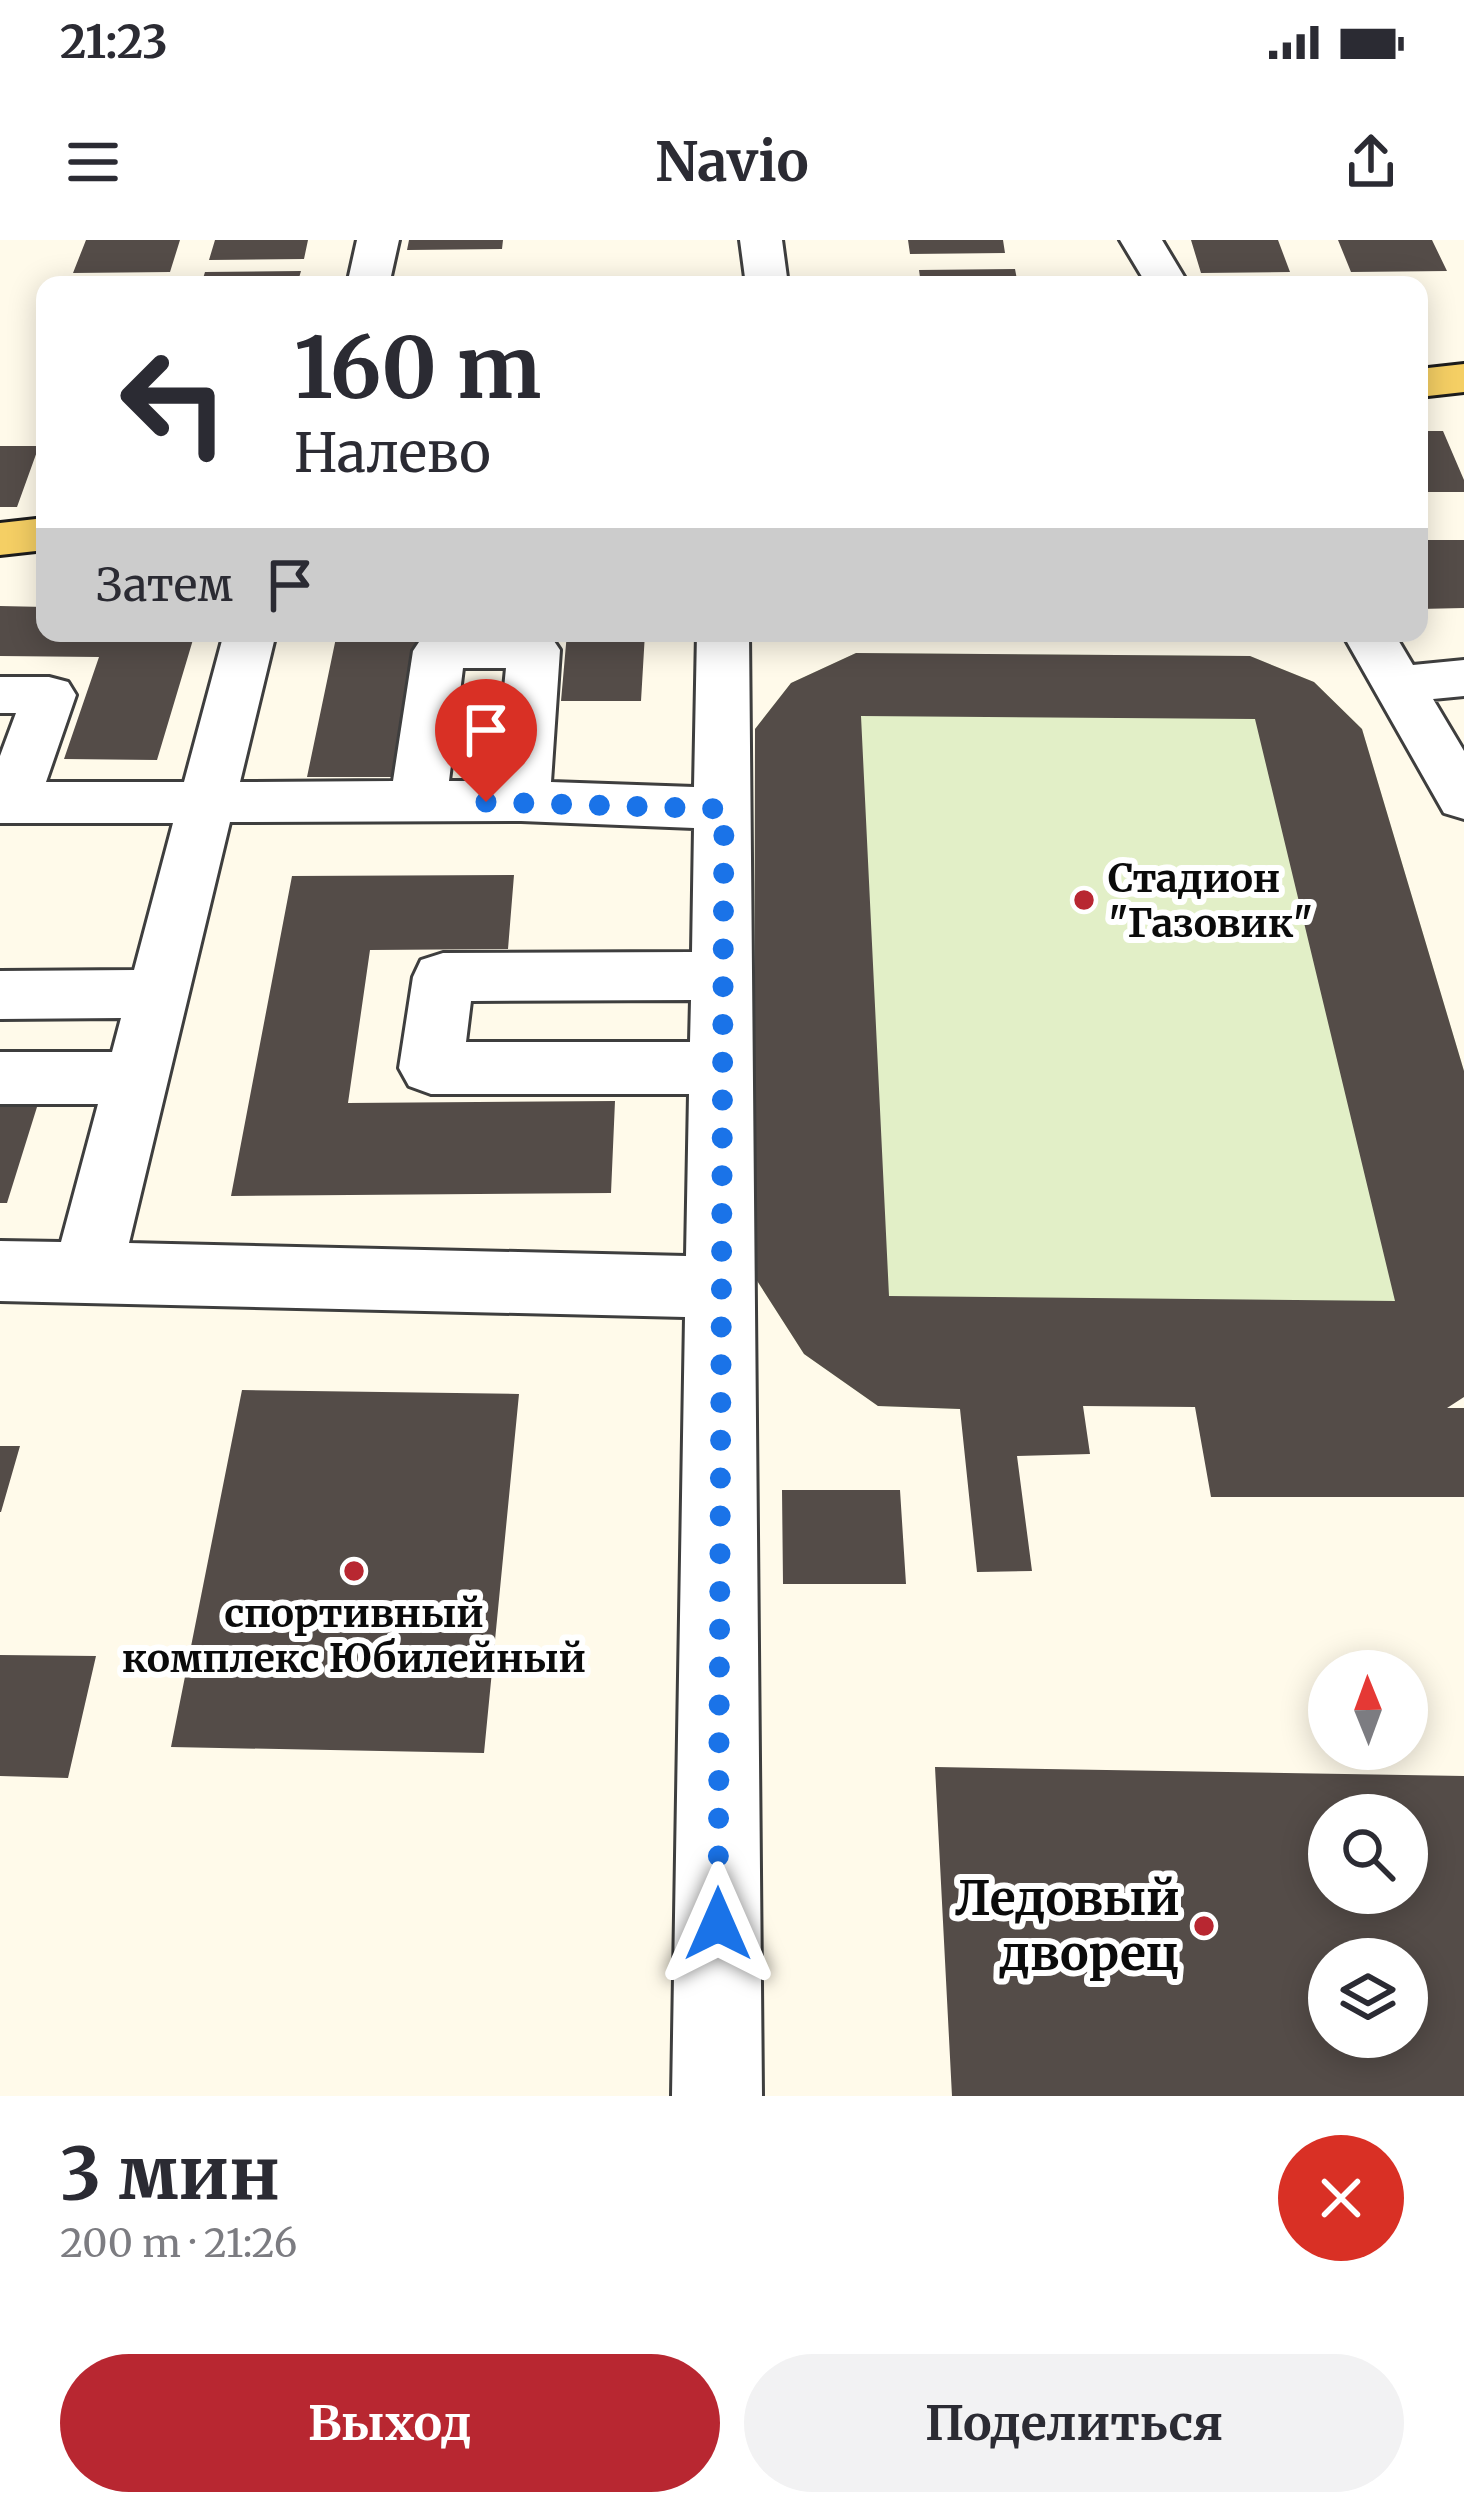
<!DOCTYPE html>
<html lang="ru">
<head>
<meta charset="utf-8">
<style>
	body { margin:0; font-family:Merriweather,serif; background:#f2f2f3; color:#2b2b33; height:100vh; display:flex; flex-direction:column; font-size:45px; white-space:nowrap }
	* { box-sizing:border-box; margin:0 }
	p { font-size:39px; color:#7c7c81 }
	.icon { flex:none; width:66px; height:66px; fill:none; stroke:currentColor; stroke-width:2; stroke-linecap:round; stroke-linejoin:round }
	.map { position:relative; height:1856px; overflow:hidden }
	.sheet { display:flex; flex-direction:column; background:#fff; flex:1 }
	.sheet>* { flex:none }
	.guide { position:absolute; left:36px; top:36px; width:1392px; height:366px; border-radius:24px; box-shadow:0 6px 30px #0003; background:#fff; color:#2b2b33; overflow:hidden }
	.needle { width:78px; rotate:359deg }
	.tools { position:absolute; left:1308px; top:1410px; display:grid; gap:24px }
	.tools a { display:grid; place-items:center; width:120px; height:120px; border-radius:50%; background:#fff; box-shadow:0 6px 30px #0003; font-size:60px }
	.pin { position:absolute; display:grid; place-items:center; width:102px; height:102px; color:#fff; margin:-123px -51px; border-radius:50% 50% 50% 0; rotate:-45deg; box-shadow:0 0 12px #0007 }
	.pin .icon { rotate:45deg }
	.me { position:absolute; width:132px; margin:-66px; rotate:0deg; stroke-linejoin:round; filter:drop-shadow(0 0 9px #0008) }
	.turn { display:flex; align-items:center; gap:42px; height:252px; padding:0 60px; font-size:54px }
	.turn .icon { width:156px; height:156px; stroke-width:2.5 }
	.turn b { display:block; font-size:84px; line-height:102px }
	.then { display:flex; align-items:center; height:114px; padding:0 60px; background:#0003; gap:24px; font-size:45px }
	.round { display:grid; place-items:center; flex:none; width:126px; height:126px; border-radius:63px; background:#f2f2f3 }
	.summary { display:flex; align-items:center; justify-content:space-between; height:204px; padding:0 60px }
	h1 { font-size:72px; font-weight:700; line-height:90px }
	.primary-button { display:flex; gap:24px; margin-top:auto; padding:24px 60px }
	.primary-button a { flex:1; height:138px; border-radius:72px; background:#b82731; color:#fff; font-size:48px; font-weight:700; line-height:138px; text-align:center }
	.primary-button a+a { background:#f2f2f3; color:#2b2b33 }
	.status { display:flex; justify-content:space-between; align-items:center; height:84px; padding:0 60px; background:#fff; direction:ltr }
	.status svg { height:33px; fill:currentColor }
	header { display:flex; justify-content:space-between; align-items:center; height:156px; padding:0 60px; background:#fff; font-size:54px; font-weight:700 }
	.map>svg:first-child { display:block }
	.pitch { fill:#e2efc7 }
	.building { fill:#544c48; fill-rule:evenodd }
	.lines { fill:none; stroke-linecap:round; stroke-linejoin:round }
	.minor-casing { stroke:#3e3e3e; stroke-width:6 }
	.major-casing { stroke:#1c1c1c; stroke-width:6 }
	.minor { fill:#fff; fill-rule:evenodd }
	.major { fill:#f5cf64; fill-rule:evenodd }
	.route { stroke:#1a73e8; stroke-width:21; stroke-dasharray:0 37.8 }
	.poi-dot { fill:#b82731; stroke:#fff; stroke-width:4.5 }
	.labels { text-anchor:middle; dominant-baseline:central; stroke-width:12; stroke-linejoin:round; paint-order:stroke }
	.poi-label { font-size:39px; font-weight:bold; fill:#0b0b0b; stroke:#fff; text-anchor:start }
	.near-poi-label { font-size:48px; font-weight:bold; fill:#0b0b0b; stroke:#fff; text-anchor:end }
</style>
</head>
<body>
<div class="status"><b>21:23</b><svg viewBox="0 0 49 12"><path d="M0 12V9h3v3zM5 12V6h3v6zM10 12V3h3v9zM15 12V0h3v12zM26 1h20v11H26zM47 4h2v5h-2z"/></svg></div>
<header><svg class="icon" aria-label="menu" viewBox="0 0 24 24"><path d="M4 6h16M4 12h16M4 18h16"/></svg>Navio<svg class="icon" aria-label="share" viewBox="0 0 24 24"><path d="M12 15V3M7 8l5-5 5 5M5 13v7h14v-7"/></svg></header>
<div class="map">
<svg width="1464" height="1856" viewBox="0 0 1464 1856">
	<rect width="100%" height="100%" fill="#fffaea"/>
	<!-- pitch -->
	<path class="pitch" d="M856,413l394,3 64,26 48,47 102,342v326l-504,12 -82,-3 -74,-52 -50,-78 1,-547 36,-46z"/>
	<!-- building -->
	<path class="building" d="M86,0h94l-10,32 -97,1z
		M215,0h93l-4,19 -95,1z
		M409,0h94l-1,9 -95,1z
		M908,0h95l2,13 -95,1z
		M1191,0h87l12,32 -89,1z
		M1338,0h94l15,31 -96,1z
		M1015,29l3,16h-97l-2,-15z
		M301,31l-4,14h-96l4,-13z
		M168,37l-2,8h-98l3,-7z
		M499,40l-1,5h-97l1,-4z
		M1419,191h24l21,49v12h-45z
		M0,206h39l-22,61h-17z
		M1419,300h45v68l-45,1z
		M0,366l45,1v26h150l-38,127 -93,-1 35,-102 -99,-1z
		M337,393h90l-23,144h-97z
		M567,393h78l-4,68h-80z
		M856,413l394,3 64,26 48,47 102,342v326l-17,11h17v89h-253l-16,-90 -112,-1 7,48 -73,2 15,115 -55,1 -17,-163 -82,-3 -74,-52 -50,-78 1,-547 36,-46zM861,476l394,3 140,582 -506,-5z
		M514,635l-6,74 -138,1 -22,153 267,-2 -4,92 -380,3 61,-320z
		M0,867h37l-30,96h-7z
		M242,1150l277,4 -35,359 -313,-6z
		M0,1206h20l-19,66h-1z
		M782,1250h118l6,94h-123z
		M0,1415l96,1 -28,122 -68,-2z
		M935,1527l529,9v320h-512zM1329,1575h78v78h-78zM1329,1719h78v78h-78z"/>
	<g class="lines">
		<defs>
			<path id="minor" d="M357,0h42l-10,45h-42z
				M740,0h42l6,45h-42z
				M1120,0h42l27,45h-42z
				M224,393h52l-36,149 153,-1 20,-130 8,-12c37,-11 94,-12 131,-1l8,12 -9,132 143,5 3,-154h52l13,1463h-90l13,-779 -685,-16v-60l61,1 37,-138h-98v-52h112l9,-34 -121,1v-48l134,-1 39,-147h-173v-67l16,-43h-16v-36h49l19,5 8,13 -30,87h138zM463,428h43l-11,113h-46zM521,581l173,7 -2,124 -249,1 -22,7 -8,17 -14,91 10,18 22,8h258l-3,162 -557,-13 101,-421zM691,760l-1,42h-224l5,-41z
				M1342,393h52l19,32 51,-5v36l-31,3 31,52v68l-20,-6z"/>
			<path id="major" d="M1464,124v28l-45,5v-28z
				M45,278v32l-45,5v-32z"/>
		</defs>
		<!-- minor casing -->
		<use href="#minor" class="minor-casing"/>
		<!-- major casing -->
		<use href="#major" class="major-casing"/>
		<!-- minor -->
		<use href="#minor" class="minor"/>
		<!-- major -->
		<use href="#major" class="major"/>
	</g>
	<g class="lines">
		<!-- route -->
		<path class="route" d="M486,562l238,7 -6,1115"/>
	</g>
	<!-- markers -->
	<g class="poi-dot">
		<circle cx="1084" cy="660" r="12"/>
		<circle cx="354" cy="1331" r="12"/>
		<circle cx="1204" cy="1686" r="12"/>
	</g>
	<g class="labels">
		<!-- poi labels -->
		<g class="poi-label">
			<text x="1108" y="638">Стадион<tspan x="1108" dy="45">"Газовик"</tspan></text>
			<text x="354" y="1373" text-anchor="middle">спортивный<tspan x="354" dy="45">комплекс Юбилейный</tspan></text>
		</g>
		<!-- near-poi labels -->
		<g class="near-poi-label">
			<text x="1180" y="1658">Ледовый<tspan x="1180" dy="55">дворец</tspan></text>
		</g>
	</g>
</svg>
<div class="tools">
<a><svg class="needle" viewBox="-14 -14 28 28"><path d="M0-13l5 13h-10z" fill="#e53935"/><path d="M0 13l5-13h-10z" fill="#7c7c81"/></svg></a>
<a><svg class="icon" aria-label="search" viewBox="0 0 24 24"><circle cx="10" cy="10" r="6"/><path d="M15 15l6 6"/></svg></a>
<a><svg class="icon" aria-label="layers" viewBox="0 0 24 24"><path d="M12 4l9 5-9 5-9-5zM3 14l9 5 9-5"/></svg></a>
</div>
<div class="pin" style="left:486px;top:562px;background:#d93025"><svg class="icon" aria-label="arrive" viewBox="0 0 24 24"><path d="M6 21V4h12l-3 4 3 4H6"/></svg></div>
<svg class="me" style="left:718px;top:1684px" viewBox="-20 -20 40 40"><path d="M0-17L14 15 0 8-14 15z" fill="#1a73e8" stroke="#fff" stroke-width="4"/></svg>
<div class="guide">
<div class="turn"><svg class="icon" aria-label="left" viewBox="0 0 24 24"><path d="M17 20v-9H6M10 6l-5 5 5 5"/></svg><div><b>160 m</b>Налево</div></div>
<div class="then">Затем<svg class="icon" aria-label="arrive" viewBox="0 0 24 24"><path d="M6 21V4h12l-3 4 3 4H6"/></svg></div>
</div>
</div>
<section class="sheet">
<div class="summary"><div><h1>3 мин</h1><p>200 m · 21:26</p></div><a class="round" style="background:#d93025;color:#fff"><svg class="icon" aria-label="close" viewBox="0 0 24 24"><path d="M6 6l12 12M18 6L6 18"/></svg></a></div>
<div class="primary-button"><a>Выход</a><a>Поделиться</a></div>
</section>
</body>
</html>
